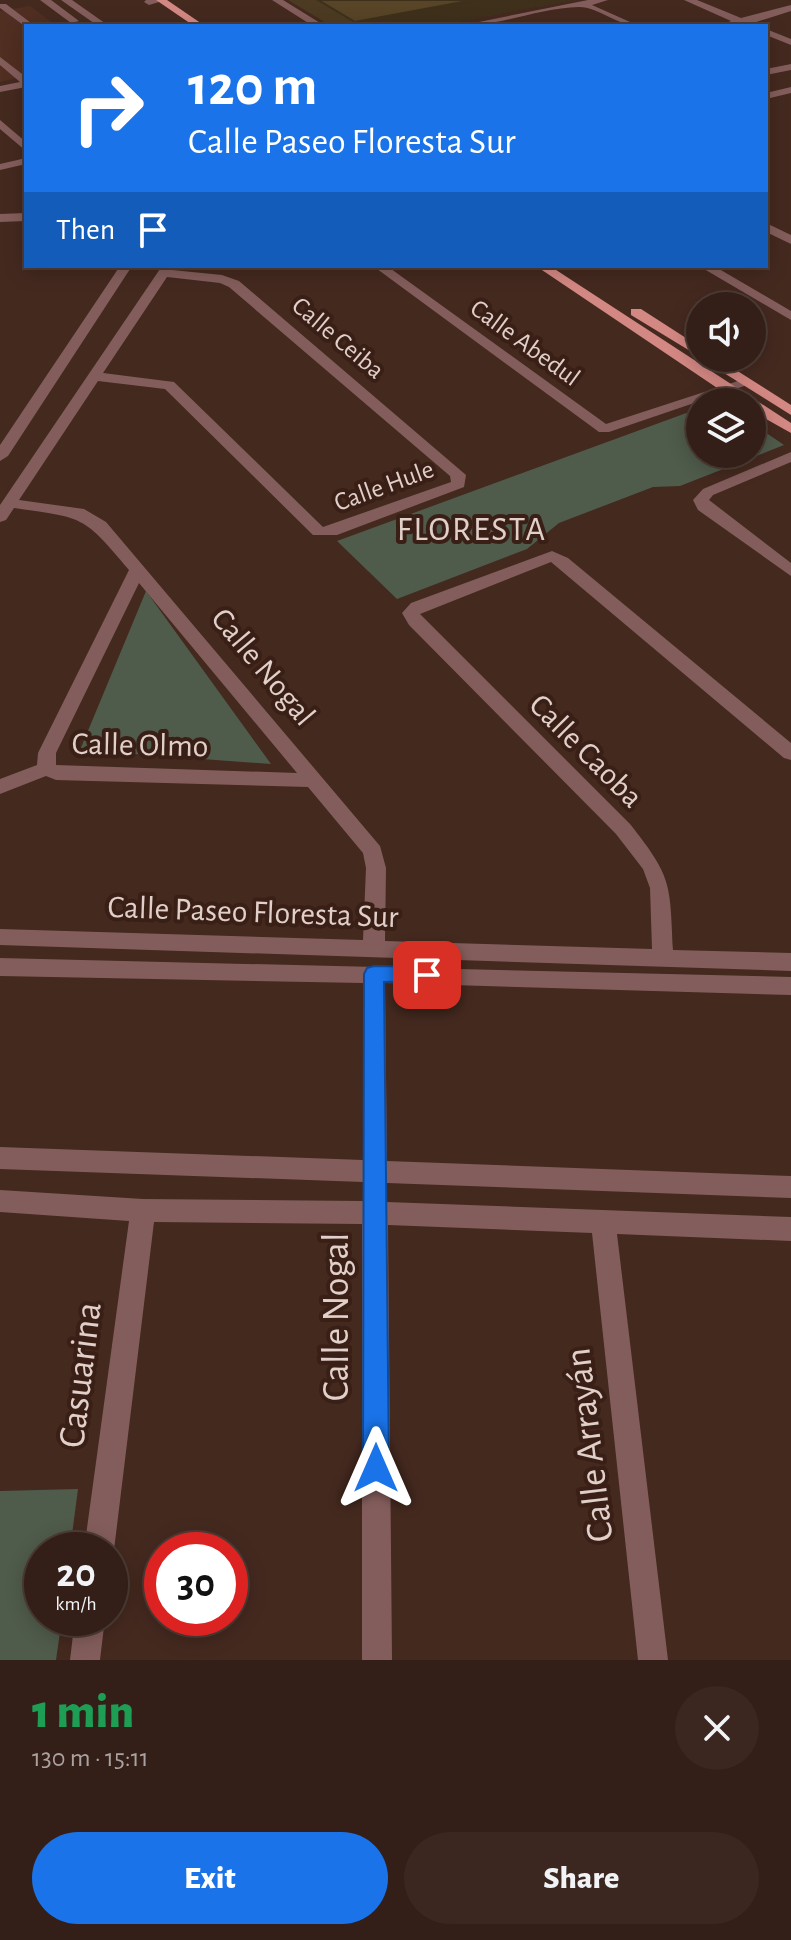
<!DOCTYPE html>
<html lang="en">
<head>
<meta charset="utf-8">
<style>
	body { margin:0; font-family:"Alegreya Sans",sans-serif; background:#3b2720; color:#f1f3f6; height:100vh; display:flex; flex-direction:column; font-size:30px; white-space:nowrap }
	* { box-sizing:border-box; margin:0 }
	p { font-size:26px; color:#a9a2a1 }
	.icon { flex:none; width:44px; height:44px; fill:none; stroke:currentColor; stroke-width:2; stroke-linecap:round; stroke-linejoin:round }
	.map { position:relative; height:1660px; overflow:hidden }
	.details { display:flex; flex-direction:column; background:#331f17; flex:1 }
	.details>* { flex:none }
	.banner { position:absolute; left:24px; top:24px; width:744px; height:244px; border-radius:0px; box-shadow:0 4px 20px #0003,0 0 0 2px #4e3d36; background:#1a73e8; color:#fff; overflow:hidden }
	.tools { position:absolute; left:686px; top:292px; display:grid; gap:16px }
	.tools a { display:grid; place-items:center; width:80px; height:80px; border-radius:50%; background:#331f17; box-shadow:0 4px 20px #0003,0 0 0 2px #4e3d36; font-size:40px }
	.speed { position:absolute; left:24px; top:1532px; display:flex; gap:16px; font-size:40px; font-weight:700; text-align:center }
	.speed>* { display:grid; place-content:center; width:104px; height:104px; border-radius:50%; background:#331f17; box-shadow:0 4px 20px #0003,0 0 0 2px #4e3d36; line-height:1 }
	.speed small { font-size:20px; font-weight:400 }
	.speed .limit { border:12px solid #d22; background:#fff; color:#111 }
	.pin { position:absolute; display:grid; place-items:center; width:68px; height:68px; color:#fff; margin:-34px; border-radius:16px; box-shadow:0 4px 12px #0006 }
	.me { position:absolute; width:88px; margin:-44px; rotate:0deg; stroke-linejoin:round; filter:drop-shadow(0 0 6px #0008) }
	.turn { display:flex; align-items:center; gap:28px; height:168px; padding:0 32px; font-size:36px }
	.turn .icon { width:104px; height:104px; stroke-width:2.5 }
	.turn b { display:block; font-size:56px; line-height:68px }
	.then { display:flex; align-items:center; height:76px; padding:0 32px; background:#0003; gap:16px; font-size:30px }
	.round { display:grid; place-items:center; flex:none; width:84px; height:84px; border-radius:42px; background:#3b2720 }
	.headline { display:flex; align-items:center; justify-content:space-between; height:136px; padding:0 32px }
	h1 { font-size:48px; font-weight:800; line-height:60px; color:#1e9e55 }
	.primary-button { display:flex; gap:16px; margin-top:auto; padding:16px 32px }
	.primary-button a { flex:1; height:92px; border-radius:48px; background:#1a73e8; color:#fff; font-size:32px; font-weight:800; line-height:92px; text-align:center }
	.primary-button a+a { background:#3b2720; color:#f1f3f6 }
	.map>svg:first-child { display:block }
	.built { fill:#502e21 }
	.green { fill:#4f5b4b }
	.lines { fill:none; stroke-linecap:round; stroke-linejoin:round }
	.minor { fill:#835d5b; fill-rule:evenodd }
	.major { fill:#d48883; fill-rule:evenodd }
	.wall { fill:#4c3a22 }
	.shaded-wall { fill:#3e301b }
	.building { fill:#584427; stroke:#3e301b; stroke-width:2 }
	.route { fill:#1a73e8; stroke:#114b97; stroke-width:2 }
	.labels { text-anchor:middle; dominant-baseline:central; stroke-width:8; stroke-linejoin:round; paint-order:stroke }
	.far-street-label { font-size:26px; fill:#e1cfc9; stroke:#391f15 }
	.street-label { font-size:32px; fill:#e1cfc9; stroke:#391f15 }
	.neighbourhood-label { font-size:34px; letter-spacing:2px; fill:#e1cfc9; stroke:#391f15 }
	.near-street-label { font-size:38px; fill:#e1cfc9; stroke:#391f15 }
</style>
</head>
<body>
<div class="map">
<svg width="791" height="1660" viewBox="0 0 791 1660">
	<rect width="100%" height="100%" fill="#44291f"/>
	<!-- built -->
	<path class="built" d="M30,6l27,20h-31v50l-26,6v-71z"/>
	<!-- green -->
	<path class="green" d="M700,408v46h52v-31l32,22 -104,41 -27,1 -94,36 -32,26 -130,50 -60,-58z
		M146,591l125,173 -191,-14z
		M78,1489l-8,61h-28v68h20l-6,42h-56v-169z"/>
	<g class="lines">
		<!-- minor -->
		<path class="minor" d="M40,0h11l28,21 -8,2z
			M61,0h11l37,26h-11z
			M146,0h20l-17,5 -5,-3z
			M272,0h11l42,26h-12z
			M588,0h20l-16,5 47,21c-22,0 -40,-19 -60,-19 -40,1 -79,19 -120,19z
			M684,0h13l44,18 50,-13v6l-47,15h-26l13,-5z
			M0,4h6l29,22 -9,1 -26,-19z
			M766,29l25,10v6l-25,-10z
			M0,57l26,20v10l-26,5v-6l20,-4 -20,-17z
			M791,64v6l-25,5v-6z
			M791,87v6l-25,6v-6z
			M0,120l26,22v9l-26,-22z
			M26,158v6l-26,6v-6z
			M26,213v8l-26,1v-8z
			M766,223l25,12v9l-25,-12z
			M120,266h12l-124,190 -8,5v-16z
			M162,266h12l-2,4 50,5 17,6 227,194 -2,12 -127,48h-24l-148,-146 -67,-8 -79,119 65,9 22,13 274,324 6,22 -1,73 267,8 -2,-61 -7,-19 -27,-35 -207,-209 -7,-12 9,-10 141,-52 16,7 223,185v17l-7,-2 -233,-196 -131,52 210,210c42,53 40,59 43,126l118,3v18l-791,-26v-16l363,11 3,-72 -3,-15 -55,-66 -252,-7 -10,-4 -46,18v-15l37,-14 1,-12 91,-183c-46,-55 -45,-52 -115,-62l-8,12 -6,2v-17zM167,277l53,6 9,4 221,189 1,6 -128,45 -149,-145 -71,-9zM139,583l158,190 -241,-8v-12z
			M373,266h14l219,158 135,-44 5,-1 7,4 -144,49h-10z
			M699,266h15l77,45v9z
			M791,452v10l-78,33 -4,5 82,63v13l-93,-66 -5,-10 10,-11z
			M0,958l791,19v18l-406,-12 2,178 404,15v22l-404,-15v19l404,15v24l-174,-7 51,426h-30l-46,-427 -204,-8 4,435h-30v-436l-208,-2 -40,328 -4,9v-9h-26l45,-329 -129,-9v-22l143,9 220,2v-19l-363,-13v-22l363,13v-177l-363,-7z
			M75,1618h30l-5,42h-30z"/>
		<!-- major -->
		<path class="major" d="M156,0h11l38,26h-11z
			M536,266h14l241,157v10l-39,-22v-9h-14z
			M631,309h10l59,38v10l-69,-42z
			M700,358h17l74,47v10z"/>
	</g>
	<!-- wall -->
	<path class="wall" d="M288,0h284l-138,26h-103z"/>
	<!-- shaded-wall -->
	<path class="shaded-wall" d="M473,0h99l-138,26h-79v-4z"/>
	<!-- building -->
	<path class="building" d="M318,0h155l-118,22z"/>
	<!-- route -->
	<path class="route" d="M374,966l53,1 7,3 3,5 -3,6 -50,1 5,486 -4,9 -9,4 -9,-4 -4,-9 1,-494 3,-6z"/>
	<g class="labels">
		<!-- far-street labels -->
		<g class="far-street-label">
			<text transform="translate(338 338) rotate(40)">Calle Ceiba</text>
			<text transform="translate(525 343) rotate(36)">Calle Abedul</text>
			<text transform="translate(384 486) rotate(-20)">Calle Hule</text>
		</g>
		<!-- street labels -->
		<g class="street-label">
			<text transform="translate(263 667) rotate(50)">Calle Nogal</text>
			<text transform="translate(140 745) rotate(1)">Calle Olmo</text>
			<text transform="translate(586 751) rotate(45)">Calle Caoba</text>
			<text transform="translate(253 912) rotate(2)">Calle Paseo Floresta Sur</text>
		</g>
		<!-- neighbourhood labels -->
		<g class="neighbourhood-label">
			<text x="472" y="530">FLORESTA</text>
		</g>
		<!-- near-street labels -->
		<g class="near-street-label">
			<text transform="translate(337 1317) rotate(-90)">Calle Nogal</text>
			<text transform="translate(81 1375) rotate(-83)">Casuarina</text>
			<text transform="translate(590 1445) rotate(-97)">Calle Arrayán</text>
		</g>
	</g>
</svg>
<div class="tools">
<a><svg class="icon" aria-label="sound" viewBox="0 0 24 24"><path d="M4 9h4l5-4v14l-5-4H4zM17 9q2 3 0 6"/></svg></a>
<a><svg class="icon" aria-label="layers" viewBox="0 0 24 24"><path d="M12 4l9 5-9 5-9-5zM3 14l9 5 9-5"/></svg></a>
</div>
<div class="speed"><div>20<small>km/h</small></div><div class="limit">30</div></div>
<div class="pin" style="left:427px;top:975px;background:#d93025"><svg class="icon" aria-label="arrive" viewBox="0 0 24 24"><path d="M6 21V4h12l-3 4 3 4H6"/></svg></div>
<svg class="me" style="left:376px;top:1468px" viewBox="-20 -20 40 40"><path d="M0-17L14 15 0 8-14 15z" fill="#1a73e8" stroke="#fff" stroke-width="4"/></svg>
<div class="banner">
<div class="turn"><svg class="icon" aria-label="right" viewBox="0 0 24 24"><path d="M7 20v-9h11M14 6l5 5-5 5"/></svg><div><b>120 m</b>Calle Paseo Floresta Sur</div></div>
<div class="then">Then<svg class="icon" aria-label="arrive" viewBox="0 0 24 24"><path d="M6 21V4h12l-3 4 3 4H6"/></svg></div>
</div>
</div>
<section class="details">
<div class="headline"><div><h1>1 min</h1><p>130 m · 15:11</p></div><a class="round"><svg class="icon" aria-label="close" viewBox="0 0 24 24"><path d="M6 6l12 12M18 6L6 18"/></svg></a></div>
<div class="primary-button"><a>Exit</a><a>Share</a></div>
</section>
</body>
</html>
